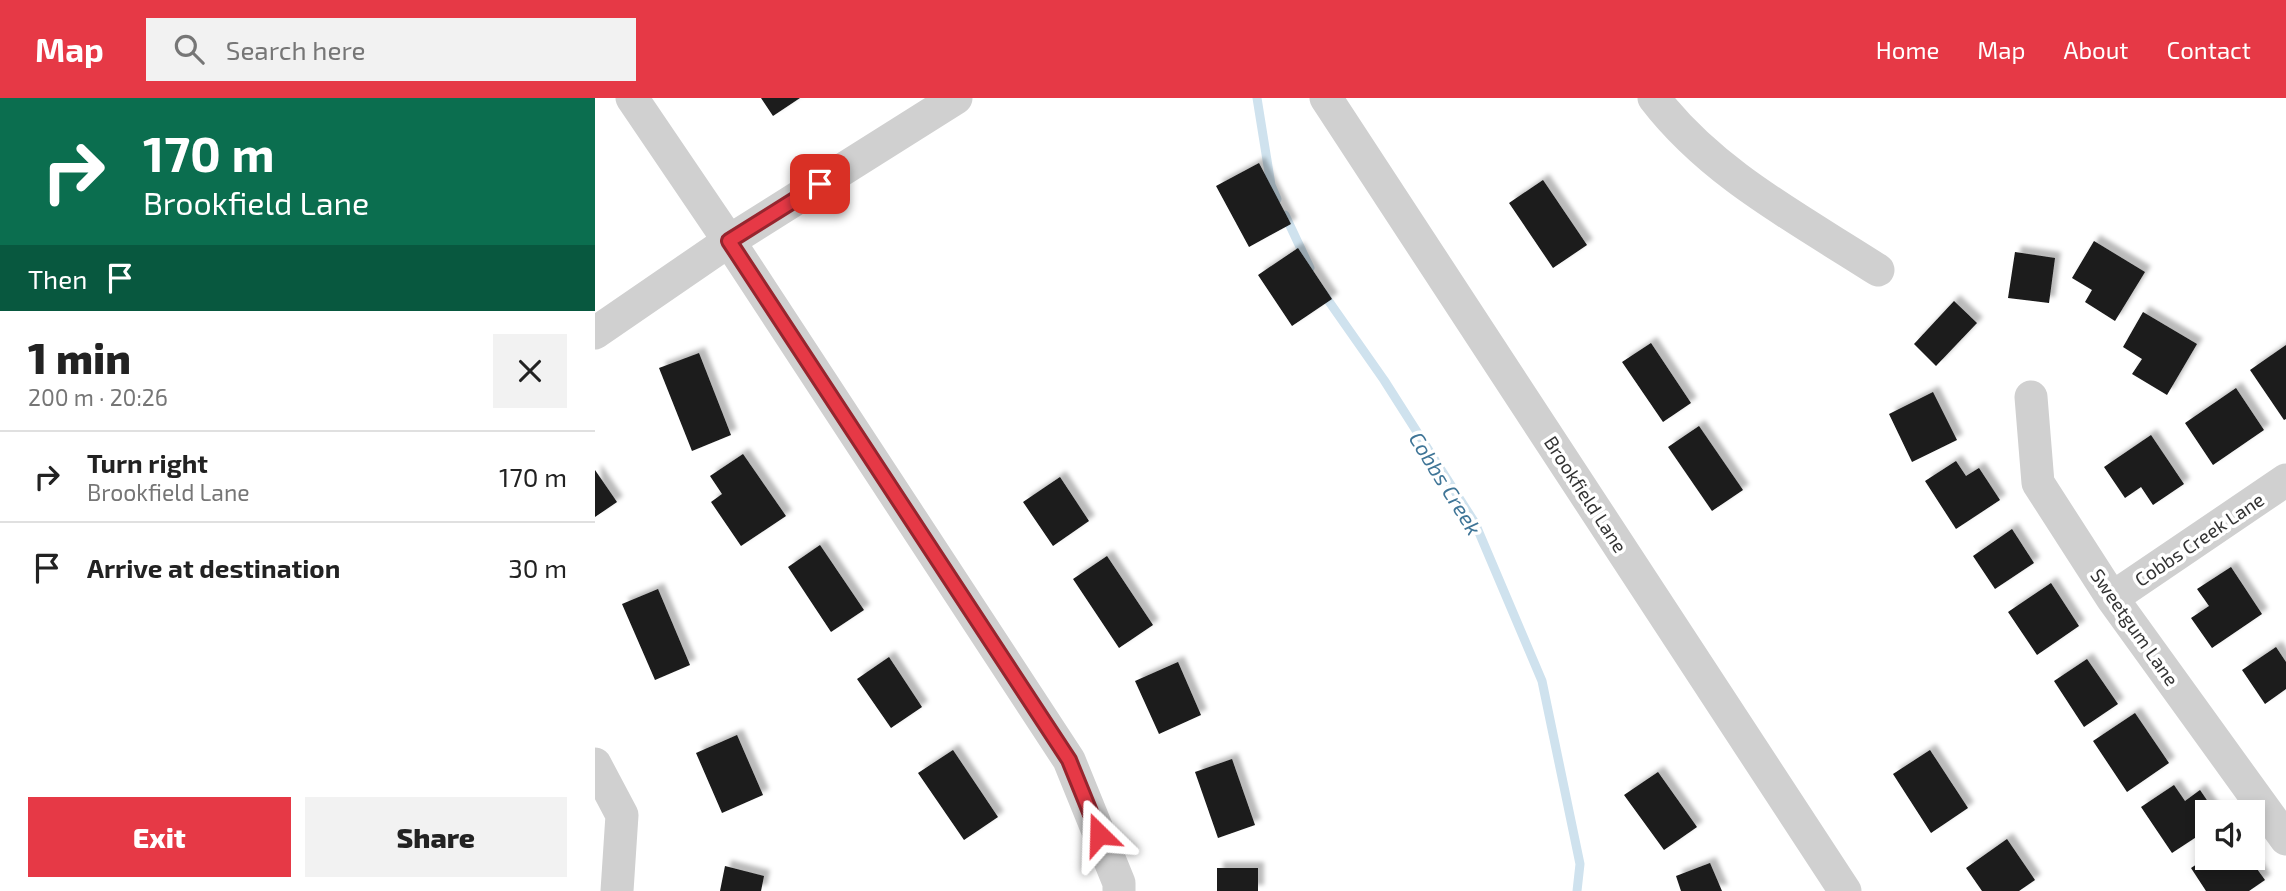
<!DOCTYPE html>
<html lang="en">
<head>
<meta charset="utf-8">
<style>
	body { margin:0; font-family:"Exo 2",sans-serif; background:#f2f2f2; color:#222; height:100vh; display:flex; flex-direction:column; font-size:26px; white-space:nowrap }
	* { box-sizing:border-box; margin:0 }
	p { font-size:23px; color:#767676 }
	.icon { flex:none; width:38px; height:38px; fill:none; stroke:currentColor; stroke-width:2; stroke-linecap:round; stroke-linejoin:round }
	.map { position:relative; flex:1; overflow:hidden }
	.panel { display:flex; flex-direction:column; background:#fff; width:595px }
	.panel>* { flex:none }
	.hud { background:#0b6e4f; color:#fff; overflow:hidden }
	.controls { position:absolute; left:1600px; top:702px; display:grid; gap:14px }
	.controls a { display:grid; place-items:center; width:70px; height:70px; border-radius:0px; background:#fff; box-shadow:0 4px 10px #0003; font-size:35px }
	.pin { position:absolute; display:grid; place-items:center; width:60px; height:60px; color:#fff; margin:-30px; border-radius:14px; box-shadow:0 4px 10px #0006 }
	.me { position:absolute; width:77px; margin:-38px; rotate:338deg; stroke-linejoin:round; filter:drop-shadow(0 0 5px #0008) }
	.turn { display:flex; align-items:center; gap:24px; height:147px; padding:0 28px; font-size:32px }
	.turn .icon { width:91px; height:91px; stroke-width:2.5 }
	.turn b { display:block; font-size:49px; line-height:60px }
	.then { display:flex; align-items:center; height:66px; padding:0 28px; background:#0003; gap:14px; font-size:26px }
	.round { display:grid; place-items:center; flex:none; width:74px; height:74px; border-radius:0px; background:#f2f2f2 }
	.overview { display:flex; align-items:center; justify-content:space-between; height:119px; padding:0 28px }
	h1 { font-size:42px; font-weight:800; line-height:52px }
	.action { display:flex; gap:14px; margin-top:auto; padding:14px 28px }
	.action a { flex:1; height:80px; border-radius:0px; background:#e63946; color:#fff; font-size:28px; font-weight:800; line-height:80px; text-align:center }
	.action a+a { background:#f2f2f2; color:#222 }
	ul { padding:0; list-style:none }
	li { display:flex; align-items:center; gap:21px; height:91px; padding:0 28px; border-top:2px solid #e0e0e0 }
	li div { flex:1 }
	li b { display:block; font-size:26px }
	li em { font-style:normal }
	header { display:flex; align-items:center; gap:42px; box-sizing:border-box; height:98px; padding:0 35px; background:#e63946; color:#fff }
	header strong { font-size:33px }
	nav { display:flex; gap:38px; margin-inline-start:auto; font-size:24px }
	.search { width:490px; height:63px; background:#f2f2f2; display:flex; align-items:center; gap:18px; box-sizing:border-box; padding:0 24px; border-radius:0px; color:#767676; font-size:26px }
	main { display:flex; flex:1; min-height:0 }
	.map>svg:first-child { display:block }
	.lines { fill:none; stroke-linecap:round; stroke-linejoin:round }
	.stream { stroke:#cfe2ee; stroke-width:9 }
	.building { fill:#1a1a1a; filter:url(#shadow) }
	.minor { stroke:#d0d0d0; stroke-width:33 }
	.route-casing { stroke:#96252e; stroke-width:18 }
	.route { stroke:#e63946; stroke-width:12 }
	.labels { text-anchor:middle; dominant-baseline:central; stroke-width:7; stroke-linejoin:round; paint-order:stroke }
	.street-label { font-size:19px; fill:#333; stroke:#fff }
	.water-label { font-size:21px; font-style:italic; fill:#3f7597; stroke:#fff }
</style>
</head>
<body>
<header>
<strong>Map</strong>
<div class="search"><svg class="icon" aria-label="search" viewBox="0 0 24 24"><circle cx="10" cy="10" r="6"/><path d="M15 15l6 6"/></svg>Search here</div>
<nav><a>Home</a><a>Map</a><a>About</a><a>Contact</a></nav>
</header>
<main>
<section class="panel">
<div class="hud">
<div class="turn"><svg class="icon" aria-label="right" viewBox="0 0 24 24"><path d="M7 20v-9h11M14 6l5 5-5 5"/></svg><div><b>170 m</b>Brookfield Lane</div></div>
<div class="then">Then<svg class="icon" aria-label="arrive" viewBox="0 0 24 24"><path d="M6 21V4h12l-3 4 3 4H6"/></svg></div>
</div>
<div class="overview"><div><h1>1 min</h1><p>200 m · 20:26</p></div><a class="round"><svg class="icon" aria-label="close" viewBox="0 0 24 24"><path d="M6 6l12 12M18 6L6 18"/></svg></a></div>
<ul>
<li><svg class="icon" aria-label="right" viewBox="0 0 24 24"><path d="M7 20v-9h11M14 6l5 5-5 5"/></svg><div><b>Turn right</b><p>Brookfield Lane</p></div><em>170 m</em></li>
<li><svg class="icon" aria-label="arrive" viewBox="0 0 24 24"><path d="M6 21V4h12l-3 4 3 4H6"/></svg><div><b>Arrive at destination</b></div><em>30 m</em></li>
</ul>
<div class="action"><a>Exit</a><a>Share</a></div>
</section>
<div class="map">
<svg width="1691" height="793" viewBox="0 0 1691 793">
	<defs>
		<filter id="shadow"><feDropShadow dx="6" dy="-6" stdDeviation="2" flood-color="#0004"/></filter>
	</defs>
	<rect width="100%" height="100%" fill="#fff"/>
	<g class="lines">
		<!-- stream -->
		<path class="stream" d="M662,0l14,87 6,14
			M690,117l25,53
			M728,195l61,87 91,143 67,158 38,183 -3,27"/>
	</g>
	<!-- building -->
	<path class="building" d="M166,0h39l-27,18z
		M664,65l32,61 -42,23 -33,-61z
		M948,82l44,65 -34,23 -44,-65z
		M1499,143l51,31 -30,49 -30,-19 7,-12 -20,-12z
		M703,150l34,51 -40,27 -34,-51z
		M1420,154l40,6 -6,45 -41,-5z
		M1359,203l23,22 -41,43 -22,-22z
		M1548,214l54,32 -30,51 -35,-21 10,-15 -19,-12z
		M1056,245l40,60 -28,19 -41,-60z
		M1691,247v74l-2,1 -34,-50z
		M104,255l32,82 -39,16 -33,-83z
		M1641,290l28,42 -51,35 -28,-42z
		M1338,294l24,48 -45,22 -23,-48z
		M1104,328l44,64 -31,21 -44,-64z
		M1556,337l33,49 -31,21 -12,-18 -16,11 -21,-31z
		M148,356l43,62 -45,30 -30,-44 11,-8 -12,-18z
		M1361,363l10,15 13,-8 21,32 -44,29 -31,-48z
		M0,372l22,32 -22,15z
		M465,379l29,44 -36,25 -30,-44z
		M1417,431l22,34 -39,26 -22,-33z
		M225,447l44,65 -33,22 -43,-65z
		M512,458l46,69 -34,23 -46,-69z
		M1636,469l31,47 -50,34 -21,-30 18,-12 -12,-17z
		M1456,485l28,43 -42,29 -29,-43z
		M63,491l32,76 -35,15 -33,-76z
		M1681,549l10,15v27l-21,15 -23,-34z
		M294,559l33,50 -31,21 -34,-49z
		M1492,561l31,45 -34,23 -30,-46z
		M583,564l23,53 -42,19 -24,-53z
		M1540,615l34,50 -42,29 -34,-51z
		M142,637l26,60 -41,18 -26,-60z
		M358,652l45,67 -34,23 -46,-67z
		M1335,652l38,58 -37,25 -38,-59z
		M637,661l23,66 -37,13 -23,-66z
		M1063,674l39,55 -33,23 -40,-55z
		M1579,687l11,16 15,-11 15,22h-8v18l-35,23 -31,-46z
		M1412,741l28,41 -16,11h-37l-16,-23z
		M1611,760h43l16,22 -16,11h-43l-15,-23z
		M1115,765l12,28h-41l-5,-15z
		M130,768l39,10 -3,15h-41z
		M622,770h41v23h-41z"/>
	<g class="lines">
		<!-- minor -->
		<path class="minor" d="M37,0l97,143 340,519 50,123v8
			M731,0l519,793
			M1059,0c58,76 145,121 224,172
			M0,235l134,-92 227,-143
			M1436,299l7,86 74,115 174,241
			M1517,500l174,-118
			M0,666l27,51 -5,76"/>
	</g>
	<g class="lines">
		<defs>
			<path id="route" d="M225,86l-91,57 340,519 30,74"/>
		</defs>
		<!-- route casing -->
		<use href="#route" class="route-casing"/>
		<!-- route -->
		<use href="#route" class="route"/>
	</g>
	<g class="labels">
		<!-- street labels -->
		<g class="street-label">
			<text transform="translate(991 396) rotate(57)">Brookfield Lane</text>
			<text transform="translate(1604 441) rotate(-34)">Cobbs Creek Lane</text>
			<text transform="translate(1540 529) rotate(55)">Sweetgum Lane</text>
		</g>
		<!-- water labels -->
		<g class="water-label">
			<text transform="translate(851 385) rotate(58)">Cobbs Creek</text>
		</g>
	</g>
</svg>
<div class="controls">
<a><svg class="icon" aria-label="sound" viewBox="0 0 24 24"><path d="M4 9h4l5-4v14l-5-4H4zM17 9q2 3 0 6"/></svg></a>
</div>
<div class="pin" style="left:225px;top:86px;background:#d93025"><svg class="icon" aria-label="arrive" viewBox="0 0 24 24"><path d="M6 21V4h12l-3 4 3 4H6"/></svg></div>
<svg class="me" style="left:504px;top:736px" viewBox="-20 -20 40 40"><path d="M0-17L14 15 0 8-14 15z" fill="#e63946" stroke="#fff" stroke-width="4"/></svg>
</div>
</main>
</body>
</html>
